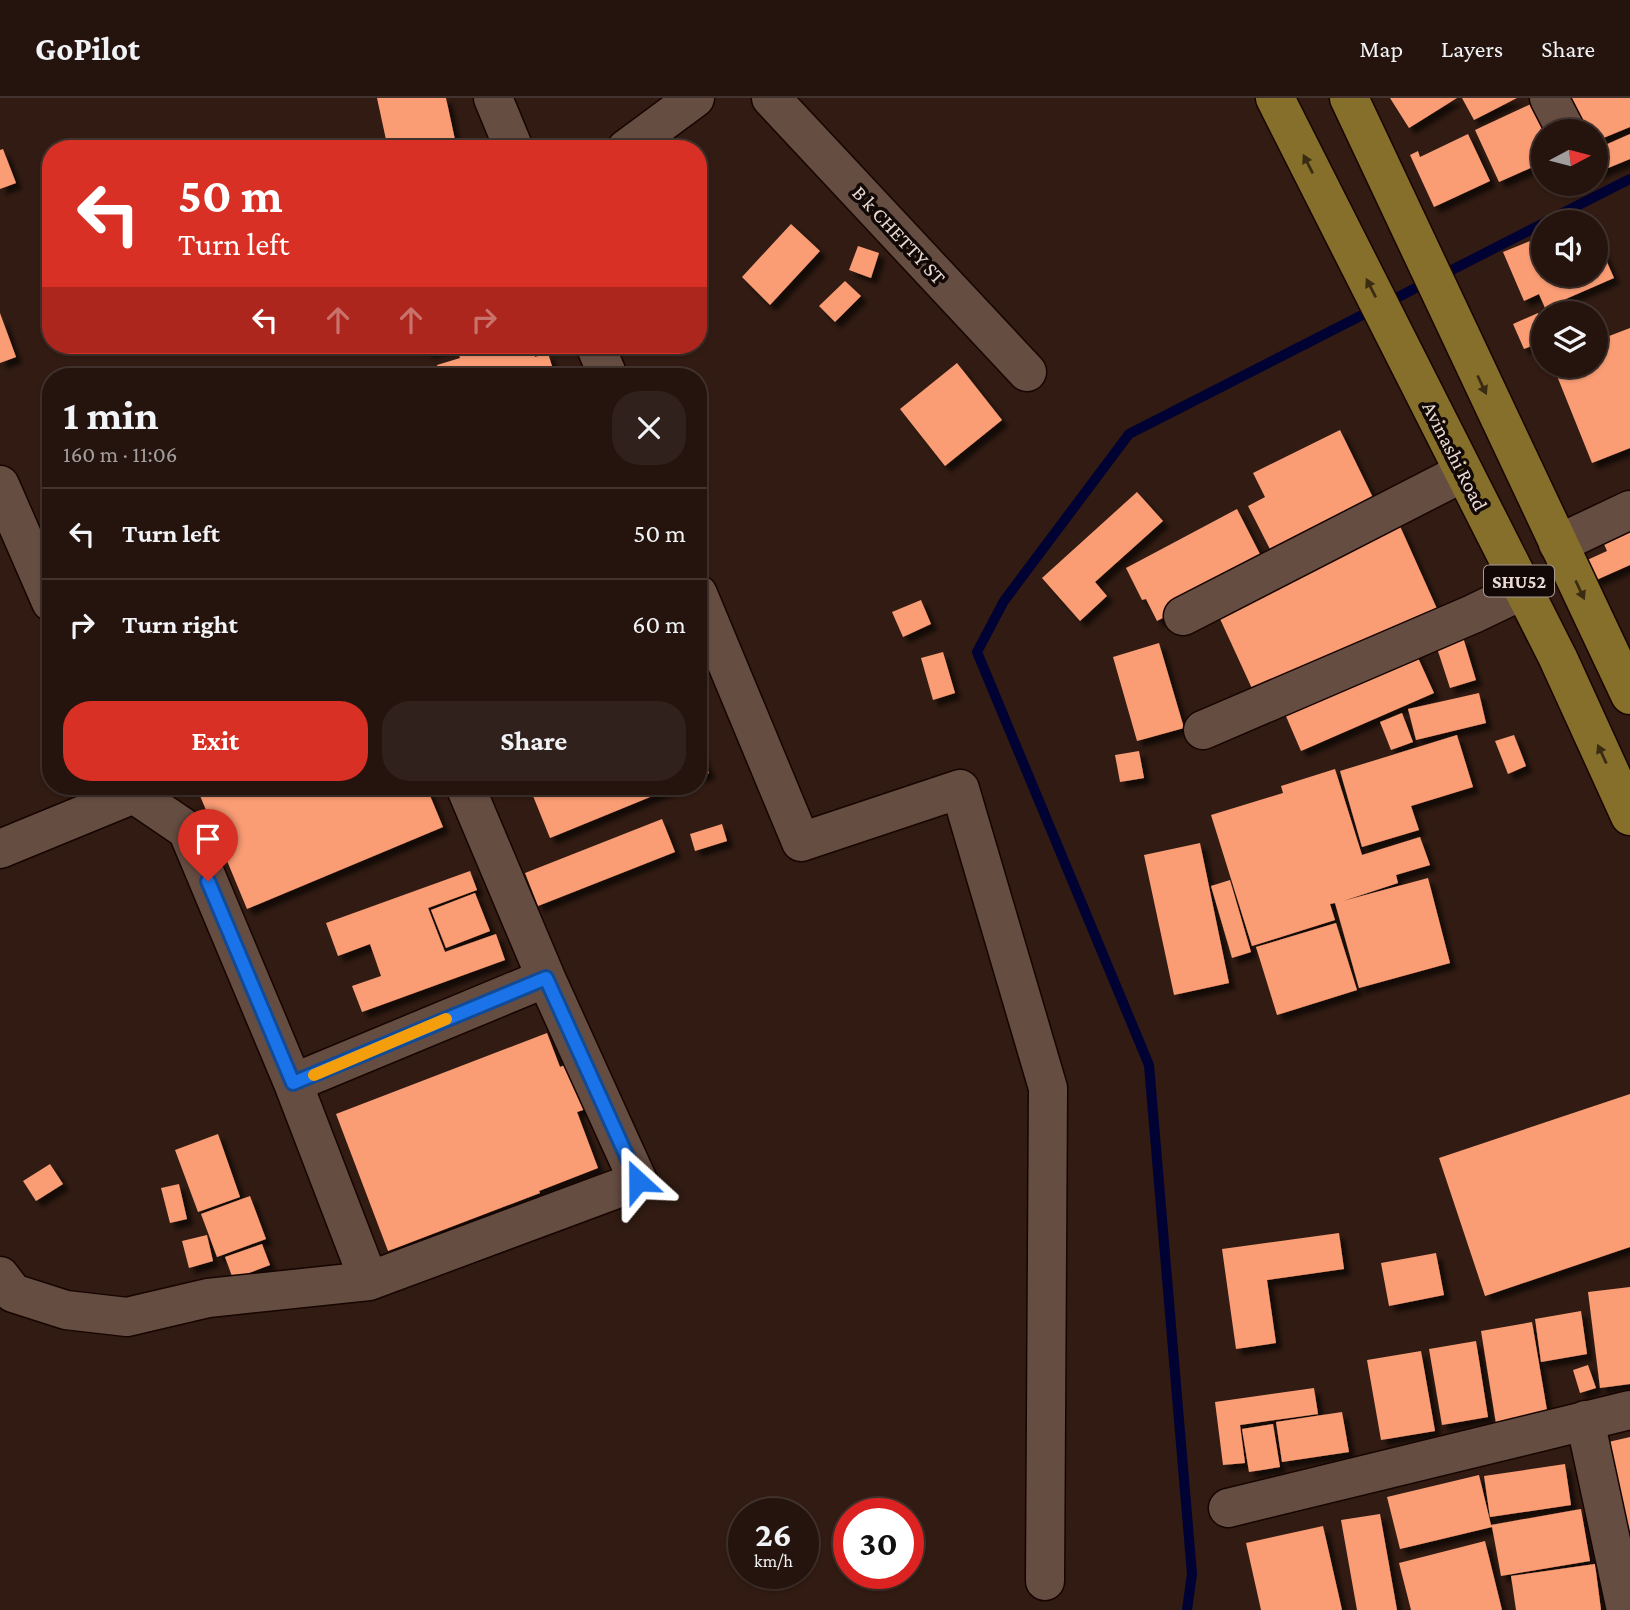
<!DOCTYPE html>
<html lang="en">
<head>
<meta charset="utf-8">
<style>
	body { margin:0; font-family:"Crimson Pro",serif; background:#31211c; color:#f1f3f6; height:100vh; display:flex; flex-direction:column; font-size:26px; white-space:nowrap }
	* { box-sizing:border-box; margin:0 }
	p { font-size:23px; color:#a39e9e }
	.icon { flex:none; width:38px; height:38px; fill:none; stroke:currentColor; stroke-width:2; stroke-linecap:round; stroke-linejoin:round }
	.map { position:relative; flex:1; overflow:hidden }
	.details { position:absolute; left:42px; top:270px; width:665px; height:427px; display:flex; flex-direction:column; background:#25140e; border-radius:28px; box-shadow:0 2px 5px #0004,0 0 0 2px #42332e }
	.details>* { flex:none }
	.guide { position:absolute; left:42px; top:42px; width:665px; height:214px; border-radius:28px; box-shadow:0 2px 5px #0004,0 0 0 2px #42332e; background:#d93025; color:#fff; overflow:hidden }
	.needle { width:46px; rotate:83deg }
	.controls { position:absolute; left:1531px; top:21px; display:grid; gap:14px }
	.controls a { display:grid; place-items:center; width:77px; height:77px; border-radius:50%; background:#25140e; box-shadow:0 2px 5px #0004,0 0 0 2px #42332e; font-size:35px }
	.speed { position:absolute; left:728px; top:1400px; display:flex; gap:14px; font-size:35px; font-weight:700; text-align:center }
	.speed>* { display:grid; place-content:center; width:91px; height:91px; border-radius:50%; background:#25140e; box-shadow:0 2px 5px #0004,0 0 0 2px #42332e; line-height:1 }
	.speed small { font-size:18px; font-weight:400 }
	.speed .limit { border:10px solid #d22; background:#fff; color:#111 }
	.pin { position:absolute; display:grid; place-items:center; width:60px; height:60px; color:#fff; margin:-72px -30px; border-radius:50% 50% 50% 0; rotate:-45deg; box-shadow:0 0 7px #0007 }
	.pin .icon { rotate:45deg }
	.me { position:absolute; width:77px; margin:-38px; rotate:336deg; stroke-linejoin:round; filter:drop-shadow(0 0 5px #0008) }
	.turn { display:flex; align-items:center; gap:24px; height:147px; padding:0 21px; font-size:32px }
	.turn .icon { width:91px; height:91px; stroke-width:2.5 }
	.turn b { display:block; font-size:49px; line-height:60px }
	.lanes { display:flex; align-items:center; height:66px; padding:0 21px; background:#0003; justify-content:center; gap:35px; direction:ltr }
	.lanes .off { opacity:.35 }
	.round { display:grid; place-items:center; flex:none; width:74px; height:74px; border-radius:28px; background:#31211c }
	.overview { display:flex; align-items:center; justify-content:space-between; height:119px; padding:0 21px }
	h1 { font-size:42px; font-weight:700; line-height:52px }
	.primary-button { display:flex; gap:14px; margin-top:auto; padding:14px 21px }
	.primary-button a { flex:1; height:80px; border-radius:28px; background:#d93025; color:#fff; font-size:28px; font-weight:700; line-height:80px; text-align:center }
	.primary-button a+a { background:#31211c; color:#f1f3f6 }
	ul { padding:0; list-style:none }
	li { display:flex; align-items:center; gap:21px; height:91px; padding:0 21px; border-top:2px solid #42332e }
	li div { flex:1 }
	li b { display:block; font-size:26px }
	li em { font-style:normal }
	header { display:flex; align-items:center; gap:42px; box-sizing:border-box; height:98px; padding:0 35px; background:#25140e; border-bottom:2px solid #42332e }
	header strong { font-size:33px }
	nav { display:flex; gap:38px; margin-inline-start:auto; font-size:24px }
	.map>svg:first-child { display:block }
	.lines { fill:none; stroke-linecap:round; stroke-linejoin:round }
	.stream { stroke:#000233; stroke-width:10 }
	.building { fill:#fa9d75; filter:url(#shadow) }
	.minor-casing { stroke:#170501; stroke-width:41 }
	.major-casing { stroke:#170501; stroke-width:41 }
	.minor { stroke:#664d42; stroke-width:38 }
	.major { stroke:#856f2a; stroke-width:38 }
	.oneway { fill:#3a2c12 }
	.route-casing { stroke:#114b97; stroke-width:18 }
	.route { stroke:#1a73e8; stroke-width:12 }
	.slow { stroke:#f59e0b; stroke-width:12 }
	.labels { text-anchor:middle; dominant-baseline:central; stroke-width:7; stroke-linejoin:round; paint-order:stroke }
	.shield { fill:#120805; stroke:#a89b95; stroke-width:2 }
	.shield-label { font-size:19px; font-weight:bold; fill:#e9dad3 }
	.street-label { font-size:21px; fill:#e9dad3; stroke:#120805 }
</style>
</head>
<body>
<header>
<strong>GoPilot</strong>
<nav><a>Map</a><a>Layers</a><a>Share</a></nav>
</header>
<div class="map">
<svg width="1630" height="1512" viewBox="0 0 1630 1512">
	<defs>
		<filter id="shadow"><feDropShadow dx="6" dy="6" stdDeviation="2" flood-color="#0009"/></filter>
	</defs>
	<rect width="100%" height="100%" fill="#311b12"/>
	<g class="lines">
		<!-- stream -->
		<path class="stream" d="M1545,124l85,-43
			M1440,178l104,-53
			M1387,205l40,-21
			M1187,1512l5,-36 -43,-509 -172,-413 27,-51 125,-167 245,-125"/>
	</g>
	<!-- building -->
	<path class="building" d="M377,0h69l11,51h-69z
		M1390,0h67l-48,30z
		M1462,0h55l-43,22z
		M1559,0h71v29l-34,14v-10h-23z
		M1533,5l13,28h-2v31l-45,20 -24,-52z
		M1468,36l22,47 -56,26 -24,-52 8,-4 2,6z
		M1630,36v25l-34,14v-24z
		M3,51l13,34 -16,6v-39z
		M791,126l29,27 -50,54 -28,-28z
		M1530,143l14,27v7h52v-30l3,-1 15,34 -69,30 -6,-14 -15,7 -21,-49z
		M858,148l21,7 -8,25 -22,-8z
		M845,183l16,15 -26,26 -16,-16z
		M0,215l16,44 -16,6z
		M1538,215l6,12v16l-20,8 -11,-25z
		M1630,230v120l-38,15 -39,-97h43v-25z
		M424,247h28l-26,8z
		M456,247h75l4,12 13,-4 7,23h-115l-3,-11 23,-7z
		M957,265l45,57 -57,46 -45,-57z
		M1340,332l37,76 -103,51 -26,-51 17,-9 -12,-24z
		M1137,394l26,29 -68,61 12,14 -27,25 -38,-43z
		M1237,411l28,55 -108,57 -11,-22 -4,1 -16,-32z
		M1630,418v49l-36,16 -9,-20 22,-10 -9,-21z
		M1399,426l39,87 -183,84 -40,-87z
		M921,502l10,24 -28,13 -11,-25z
		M1463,539l13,43 -26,8 -14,-43z
		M1159,545l25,85 -47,13 -24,-84z
		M1414,551l20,44 -133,58 -19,-44z
		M943,554l12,41 -22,7 -12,-42z
		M1479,595l7,30 -70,17 -8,-31z
		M1402,615l11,29 -22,8 -11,-28z
		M1457,637l16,52 -62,19 8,24 -57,17 -22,-76z
		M1514,637l12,31 -18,8 -13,-33z
		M698,648l11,27 -11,4z
		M1139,653l5,27 -24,4 -5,-27z
		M1335,671l27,86 58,-18 10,28 -34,10 2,8 -55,18 85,-23 22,85 -91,25 -24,-85 -5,1 5,16 -83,26 -41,-131 72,-22 -2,-7z
		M196,688h230l17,41 -196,82z
		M529,688h148l-127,52z
		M662,721l13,33 -137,54 -13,-33z
		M722,726l5,17 -32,10 -5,-17z
		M1200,745l29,140 -55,12 -30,-140z
		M470,773l7,19 -49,18 17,44 51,-18 9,26 -143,52 -10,-26 29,-10 -11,-32 -32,12 -12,-33z
		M1230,782l21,72 -19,6 -21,-72z
		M475,795l15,38 -44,17 -15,-38z
		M1336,825l21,67 -80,25 -21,-68z
		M547,935l13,34 15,-6 17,46 -15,5 21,56 -59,23 1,2 -152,58 -52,-137z
		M1630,996v153l-145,49 -46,-138z
		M218,1036l22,63 -42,15 -23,-62z
		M50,1066l13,20 -27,17 -13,-20z
		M179,1086l8,35 -17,4 -9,-35z
		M250,1098l16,43 -49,18 -16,-43z
		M1339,1135l5,36 -77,11 9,63 -40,6 -14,-100z
		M207,1137l6,26 -24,7 -7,-27z
		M262,1146l8,21 -37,14 -8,-22z
		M1436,1155l8,42 -55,11 -8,-43z
		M1630,1189v97l-30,4 -12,-96z
		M1581,1213l6,43 -46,8 -6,-43z
		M1532,1224l17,100 -52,8 -16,-99z
		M1476,1243l12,76 -46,8 -13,-76z
		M1421,1253l14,80 -54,9 -14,-80z
		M1588,1267l8,23 -16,5 -7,-23z
		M1314,1290l4,26 -78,11 5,38 -22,2 -8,-63z
		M1342,1314l7,40 -67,10 -6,-40z
		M1273,1326l7,43 -31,5 -7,-43z
		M1630,1339v99l-4,1 -22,-94z
		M1565,1366l6,41 -81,12 -6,-41z
		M1479,1377l12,50 90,-16 9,52 -89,15 -9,-49 -92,22 -13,-52z
		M1380,1416l17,96h-40l-16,-90z
		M1323,1428l19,84h-81l-15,-67z
		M1485,1443l17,69h-91l-12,-47z
		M1595,1466l6,46h-85l-5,-34z"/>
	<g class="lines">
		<defs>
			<path id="minor" d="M493,0l21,51
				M771,0l256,274
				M1549,0l17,33
				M626,51l69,-51
				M595,247l13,31
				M0,387l51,117
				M1558,446l72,-34
				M698,496l103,248 159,-53 88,299 -3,493
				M1183,518l279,-143
				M1203,632l270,-116 50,-24
				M130,688l4,8 53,36 106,253 76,198
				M0,751l134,-55
				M293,985l253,-105
				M0,1178l13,17 53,17 61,7 81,-19 161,-17 269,-100 -92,-203 -81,-192
				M1585,1322l41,190
				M1228,1410l402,-98"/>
			<path id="major" d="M1275,0l283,560 72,158
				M1349,0l281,597"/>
		</defs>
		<!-- minor casing -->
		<use href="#minor" class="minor-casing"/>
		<!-- major casing -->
		<use href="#major" class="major-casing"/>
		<!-- minor -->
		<use href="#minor" class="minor"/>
		<!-- major -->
		<use href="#major" class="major"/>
	</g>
	<!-- one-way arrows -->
	<defs><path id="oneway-solid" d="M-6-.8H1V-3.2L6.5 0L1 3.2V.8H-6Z" transform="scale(1.75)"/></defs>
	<g class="oneway">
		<use href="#oneway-solid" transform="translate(1308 66) rotate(-117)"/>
		<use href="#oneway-solid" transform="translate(1371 190) rotate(-117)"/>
		<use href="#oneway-solid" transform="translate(1482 287) rotate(65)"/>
		<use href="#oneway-solid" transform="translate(1580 492) rotate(65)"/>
		<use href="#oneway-solid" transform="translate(1602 656) rotate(-115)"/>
	</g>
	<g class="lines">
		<defs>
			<path id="route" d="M208,783l85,202 253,-105 92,203"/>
		</defs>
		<!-- route casing -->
		<use href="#route" class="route-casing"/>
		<!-- route -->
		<use href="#route" class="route"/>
		<!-- slow -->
		<path class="slow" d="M314,977l132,-56"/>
	</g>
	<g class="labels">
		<!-- shield labels -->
		<rect class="shield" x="1484" y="467.5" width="70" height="31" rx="5"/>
		<g class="shield-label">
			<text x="1519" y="483">SHU52</text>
		</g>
		<!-- street labels -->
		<g class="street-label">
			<text transform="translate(899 137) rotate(47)">B k CHETTY ST</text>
			<text transform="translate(1455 358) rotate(63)">Avinashi Road</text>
		</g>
	</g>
</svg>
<div class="controls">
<a><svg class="needle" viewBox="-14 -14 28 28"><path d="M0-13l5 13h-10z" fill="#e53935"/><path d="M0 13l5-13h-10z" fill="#a39e9e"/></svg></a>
<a><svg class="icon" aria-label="sound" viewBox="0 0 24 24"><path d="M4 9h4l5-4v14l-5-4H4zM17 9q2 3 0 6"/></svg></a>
<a><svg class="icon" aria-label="layers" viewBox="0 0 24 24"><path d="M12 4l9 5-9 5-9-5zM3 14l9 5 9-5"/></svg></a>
</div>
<div class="speed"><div>26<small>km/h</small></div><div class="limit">30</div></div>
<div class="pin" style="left:208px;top:783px;background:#d93025"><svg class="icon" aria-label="arrive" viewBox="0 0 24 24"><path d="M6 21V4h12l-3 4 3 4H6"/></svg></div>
<svg class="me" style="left:638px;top:1083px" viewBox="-20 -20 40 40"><path d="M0-17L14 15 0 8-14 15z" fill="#1a73e8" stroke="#fff" stroke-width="4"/></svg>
<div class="guide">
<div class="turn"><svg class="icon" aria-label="left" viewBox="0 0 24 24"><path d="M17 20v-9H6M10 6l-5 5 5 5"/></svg><div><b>50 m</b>Turn left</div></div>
<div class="lanes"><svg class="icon" aria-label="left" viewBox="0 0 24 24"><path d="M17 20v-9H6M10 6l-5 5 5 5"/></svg><svg class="icon off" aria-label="ahead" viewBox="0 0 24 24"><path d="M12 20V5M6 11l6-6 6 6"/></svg><svg class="icon off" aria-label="ahead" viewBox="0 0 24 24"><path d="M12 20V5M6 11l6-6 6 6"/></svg><svg class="icon off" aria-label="right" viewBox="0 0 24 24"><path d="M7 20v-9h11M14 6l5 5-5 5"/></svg></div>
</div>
<section class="details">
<div class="overview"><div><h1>1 min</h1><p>160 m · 11:06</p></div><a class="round"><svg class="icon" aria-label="close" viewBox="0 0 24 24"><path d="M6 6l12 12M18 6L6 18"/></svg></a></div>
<ul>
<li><svg class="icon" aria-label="left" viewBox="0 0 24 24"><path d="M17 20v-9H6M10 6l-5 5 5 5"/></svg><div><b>Turn left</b></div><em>50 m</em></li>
<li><svg class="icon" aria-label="right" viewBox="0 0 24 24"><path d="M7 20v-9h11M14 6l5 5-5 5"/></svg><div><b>Turn right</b></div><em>60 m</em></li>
</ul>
<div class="primary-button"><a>Exit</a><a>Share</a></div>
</section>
</div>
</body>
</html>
